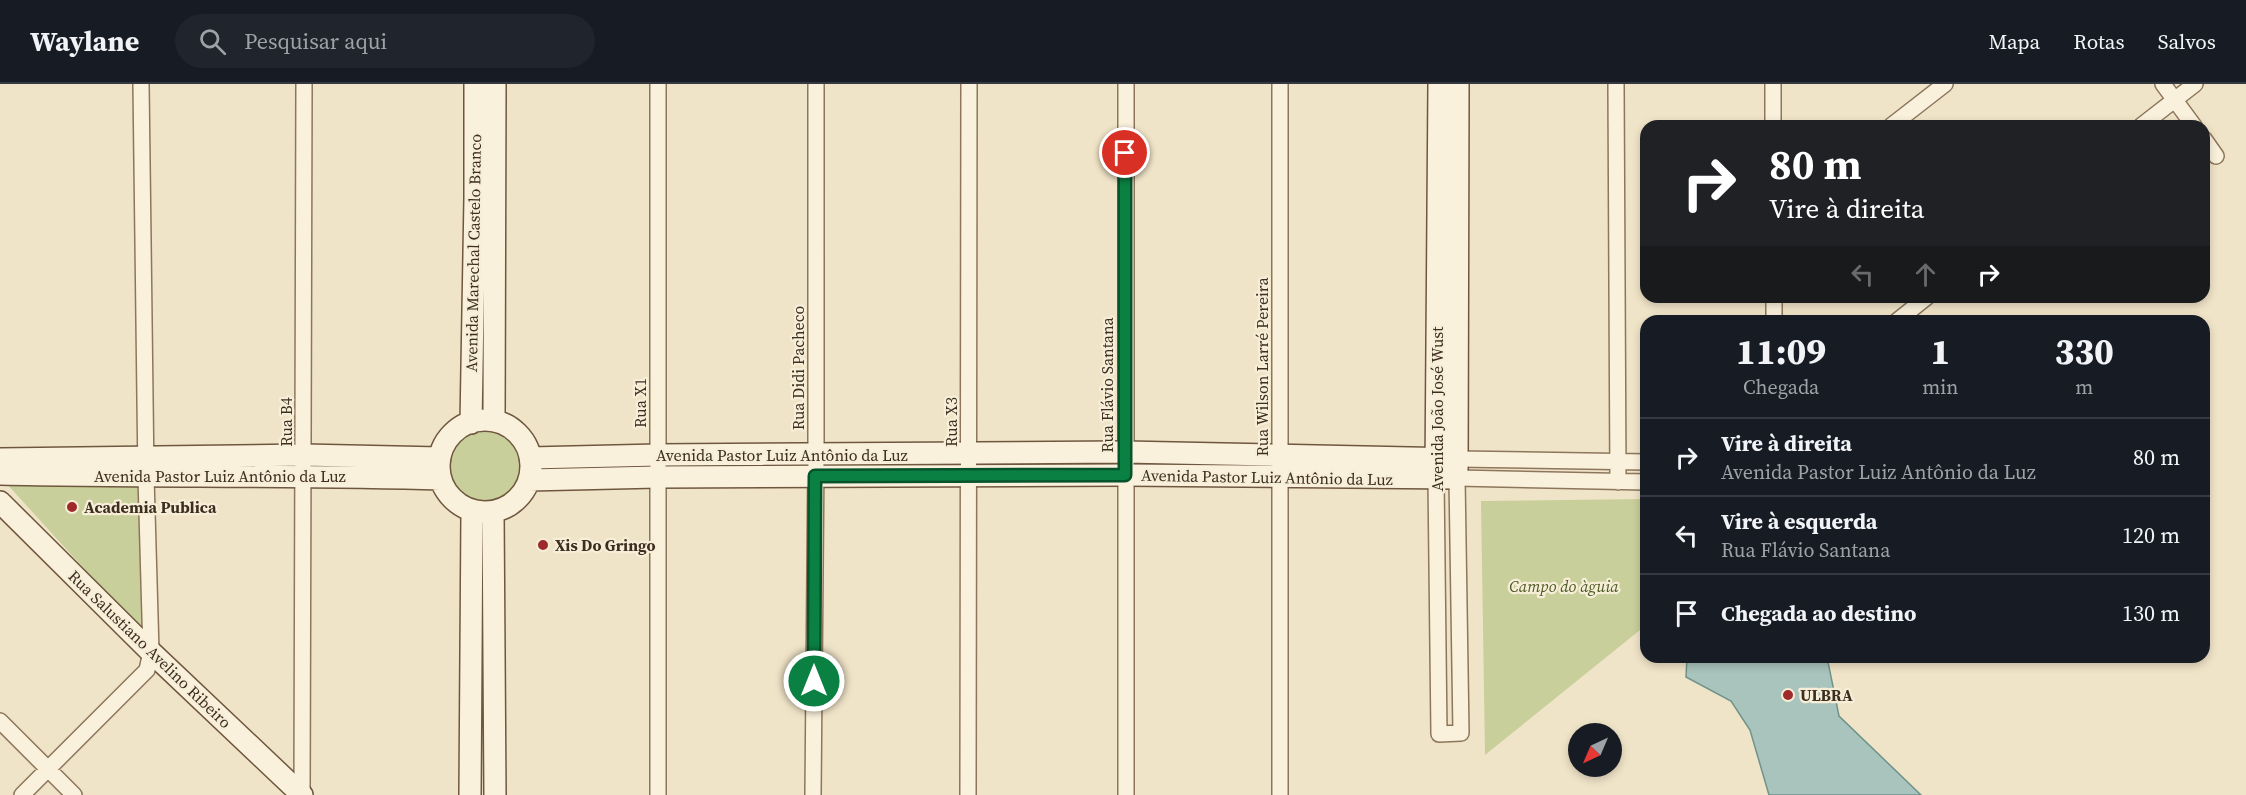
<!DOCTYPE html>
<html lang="pt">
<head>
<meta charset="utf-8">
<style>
	body { margin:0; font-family:"Source Serif 4",serif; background:#20242c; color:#f1f3f6; height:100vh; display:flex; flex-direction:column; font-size:22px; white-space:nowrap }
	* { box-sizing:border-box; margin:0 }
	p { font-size:20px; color:#9ea1a6 }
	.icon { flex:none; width:33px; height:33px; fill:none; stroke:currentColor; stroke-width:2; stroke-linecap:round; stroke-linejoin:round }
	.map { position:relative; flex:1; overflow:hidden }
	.details { position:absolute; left:1640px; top:231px; width:570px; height:348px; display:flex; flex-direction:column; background:#171b24; border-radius:18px; box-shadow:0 3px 9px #0003 }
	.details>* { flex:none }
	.hud { position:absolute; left:1640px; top:36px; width:570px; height:183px; border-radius:18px; box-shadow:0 3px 9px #0003; background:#202124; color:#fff; overflow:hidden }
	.needle { width:39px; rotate:224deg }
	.tools { position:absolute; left:1568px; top:639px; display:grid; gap:12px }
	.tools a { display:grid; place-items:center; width:54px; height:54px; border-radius:50%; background:#171b24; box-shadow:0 3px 9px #0003; font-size:30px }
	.pin { position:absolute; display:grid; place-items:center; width:51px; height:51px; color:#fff; margin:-26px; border:3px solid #fff; border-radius:50%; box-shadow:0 2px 6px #0007 }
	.me { position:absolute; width:66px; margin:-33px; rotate:0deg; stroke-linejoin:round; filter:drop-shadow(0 0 4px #0008) }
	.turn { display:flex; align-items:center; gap:21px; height:126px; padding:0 30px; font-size:27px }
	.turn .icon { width:78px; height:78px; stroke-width:2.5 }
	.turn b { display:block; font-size:42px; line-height:51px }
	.lanes { display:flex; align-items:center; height:57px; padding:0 30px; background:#0003; justify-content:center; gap:30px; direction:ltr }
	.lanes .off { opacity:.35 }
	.eta { display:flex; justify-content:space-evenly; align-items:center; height:102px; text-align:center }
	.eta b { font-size:36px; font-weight:800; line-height:42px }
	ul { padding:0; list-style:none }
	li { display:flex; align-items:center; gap:18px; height:78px; padding:0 30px; border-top:2px solid #363941 }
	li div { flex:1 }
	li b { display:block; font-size:22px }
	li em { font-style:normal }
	header { display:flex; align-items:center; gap:36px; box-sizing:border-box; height:84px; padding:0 30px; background:#171b24; border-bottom:2px solid #363941 }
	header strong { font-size:28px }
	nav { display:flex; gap:33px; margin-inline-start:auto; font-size:21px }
	.search { width:420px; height:54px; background:#20242c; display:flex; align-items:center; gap:15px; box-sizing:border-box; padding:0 21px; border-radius:33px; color:#9ea1a6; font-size:22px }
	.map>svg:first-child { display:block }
	.green { fill:#c9cf9b }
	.water { fill:#a9c4bc; stroke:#6f938a; stroke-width:1.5 }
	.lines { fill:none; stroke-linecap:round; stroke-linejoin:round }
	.street-casing { stroke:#8d765c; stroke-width:18 }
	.secondary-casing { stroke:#6f573f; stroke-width:24 }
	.street { stroke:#faf1dc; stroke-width:15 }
	.secondary { stroke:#faf1dc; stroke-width:21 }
	.route-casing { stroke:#07532c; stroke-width:15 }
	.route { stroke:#0b8043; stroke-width:10 }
	.poi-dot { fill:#9e2a2b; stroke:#f7eed8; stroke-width:2 }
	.labels { text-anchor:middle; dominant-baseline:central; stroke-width:4.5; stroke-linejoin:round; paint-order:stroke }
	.street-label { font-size:16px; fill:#3d2e20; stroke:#f7eed8 }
	.poi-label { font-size:16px; font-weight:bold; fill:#3d2e20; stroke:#f7eed8; text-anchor:start }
	.park-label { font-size:16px; font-style:italic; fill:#4d5a26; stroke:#f7eed8 }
</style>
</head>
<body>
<header>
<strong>Waylane</strong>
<div class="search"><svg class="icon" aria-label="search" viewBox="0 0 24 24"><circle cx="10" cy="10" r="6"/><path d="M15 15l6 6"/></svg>Pesquisar aqui</div>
<nav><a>Mapa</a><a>Rotas</a><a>Salvos</a></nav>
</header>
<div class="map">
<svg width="2246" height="711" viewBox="0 0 2246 711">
	<rect width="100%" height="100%" fill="#f0e4c8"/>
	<!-- green -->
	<path class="green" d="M445 383a37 37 0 1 1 74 0a37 37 0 1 1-74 0Z
		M138,397l8,152 -28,-27 -112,-123z
		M1646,415l-1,127 -160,129 -4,-254z"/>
	<!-- water -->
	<path class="water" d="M1687,573h140l12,59 82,79h-152l-19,-65 -19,-29 -45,-24z"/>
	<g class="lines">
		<defs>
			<path id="street" d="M658,0v711
				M1126,0v711
				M1280,0v711
				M1616,0l2,398
				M1773,0v42
				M2163,0l31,42
				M1891,42l54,-42
				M2141,42l54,-42
				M2204,55l12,17
				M1774,213v24
				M1897,237l30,-24
				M1457,375l189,3
				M1436,395l3,255 22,-1 -4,-255 189,4
				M0,637l74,74
				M22,711l125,-125 4,-18 -5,-175 -5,-393
				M302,711l2,-711
				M813,711l3,-339v-372
				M968,711l1,-711"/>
			<path id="secondary" d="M439 382a46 46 0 1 1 92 0a46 46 0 1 1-92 0Z
				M494,337l1,-337
				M471,339l4,-225v-114
				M530,374l128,-3 467,-3 332,7
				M0,375l304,-4 136,3
				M1436,389l3,-389
				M0,390c147,3 294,1 441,5
				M529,396l128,-3 468,-2 332,3 1,-394
				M0,418l151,150 151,143
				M493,428l2,283
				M470,711l2,-284"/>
		</defs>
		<!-- street casing -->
		<use href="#street" class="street-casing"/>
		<!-- secondary casing -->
		<use href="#secondary" class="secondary-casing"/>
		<!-- street -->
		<use href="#street" class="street"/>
		<!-- secondary -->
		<use href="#secondary" class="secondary"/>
	</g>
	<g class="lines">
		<defs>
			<path id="route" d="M814,597l1,-205 310,-1v-322"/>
		</defs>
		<!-- route casing -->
		<use href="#route" class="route-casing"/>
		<!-- route -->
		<use href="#route" class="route"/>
	</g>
	<!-- markers -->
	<g class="poi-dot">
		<circle cx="72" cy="423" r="6"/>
		<circle cx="543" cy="461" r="6"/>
		<circle cx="1788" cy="611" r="6"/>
	</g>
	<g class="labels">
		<!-- street labels -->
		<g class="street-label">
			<text transform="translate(473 169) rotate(-89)">Avenida Marechal Castelo Branco</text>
			<text transform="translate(1262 283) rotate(-90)">Rua Wilson Larré Pereira</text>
			<text transform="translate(798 284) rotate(-90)">Rua Didi Pacheco</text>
			<text transform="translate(1107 301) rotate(-90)">Rua Flávio Santana</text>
			<text transform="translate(640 319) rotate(-90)">Rua X1</text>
			<text transform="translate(1437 325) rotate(-90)">Avenida João José Wust</text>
			<text transform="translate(286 338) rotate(-90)">Rua B4</text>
			<text transform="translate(951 338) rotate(-90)">Rua X3</text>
			<text x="782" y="371">Avenida Pastor Luiz Antônio da Luz</text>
			<text x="220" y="392">Avenida Pastor Luiz Antônio da Luz</text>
			<text transform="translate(1267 393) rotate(1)">Avenida Pastor Luiz Antônio da Luz</text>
			<text transform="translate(150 565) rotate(44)">Rua Salustiano Avelino Ribeiro</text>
		</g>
		<!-- poi labels -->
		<g class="poi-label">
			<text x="84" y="423">Academia Publica</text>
			<text x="555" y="461">Xis Do Gringo</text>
			<text x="1800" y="611">ULBRA</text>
		</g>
		<!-- park labels -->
		<g class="park-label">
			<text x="1564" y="502">Campo do àguia</text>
		</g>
	</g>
</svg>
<div class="tools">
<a><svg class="needle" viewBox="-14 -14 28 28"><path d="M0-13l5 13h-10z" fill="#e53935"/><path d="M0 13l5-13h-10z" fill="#9ea1a6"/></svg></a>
</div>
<div class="pin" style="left:1125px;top:69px;background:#d93025"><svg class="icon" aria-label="arrive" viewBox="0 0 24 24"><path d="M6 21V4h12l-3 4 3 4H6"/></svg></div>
<svg class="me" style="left:814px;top:597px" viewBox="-20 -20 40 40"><circle r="17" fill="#0b8043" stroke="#fff" stroke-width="3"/><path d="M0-11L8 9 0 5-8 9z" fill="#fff"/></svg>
<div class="hud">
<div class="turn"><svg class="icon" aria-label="right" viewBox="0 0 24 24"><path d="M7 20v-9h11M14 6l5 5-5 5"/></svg><div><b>80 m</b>Vire à direita</div></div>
<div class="lanes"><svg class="icon off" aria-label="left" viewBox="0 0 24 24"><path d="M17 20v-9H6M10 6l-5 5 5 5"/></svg><svg class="icon off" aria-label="ahead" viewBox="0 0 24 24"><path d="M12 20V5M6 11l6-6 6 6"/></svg><svg class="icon" aria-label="right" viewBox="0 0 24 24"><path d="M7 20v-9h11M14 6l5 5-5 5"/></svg></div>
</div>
<section class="details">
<div class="eta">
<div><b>11:09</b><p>Chegada</p></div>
<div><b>1</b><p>min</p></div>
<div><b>330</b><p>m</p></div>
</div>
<ul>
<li><svg class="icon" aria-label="right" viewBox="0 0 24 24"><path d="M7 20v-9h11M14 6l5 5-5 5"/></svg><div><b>Vire à direita</b><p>Avenida Pastor Luiz Antônio da Luz</p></div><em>80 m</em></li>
<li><svg class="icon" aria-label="left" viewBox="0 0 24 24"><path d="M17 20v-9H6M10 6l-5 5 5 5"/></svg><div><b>Vire à esquerda</b><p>Rua Flávio Santana</p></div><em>120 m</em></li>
<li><svg class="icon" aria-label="arrive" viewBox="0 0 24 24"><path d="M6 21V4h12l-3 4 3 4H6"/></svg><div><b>Chegada ao destino</b></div><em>130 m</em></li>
</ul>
</section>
</div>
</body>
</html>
